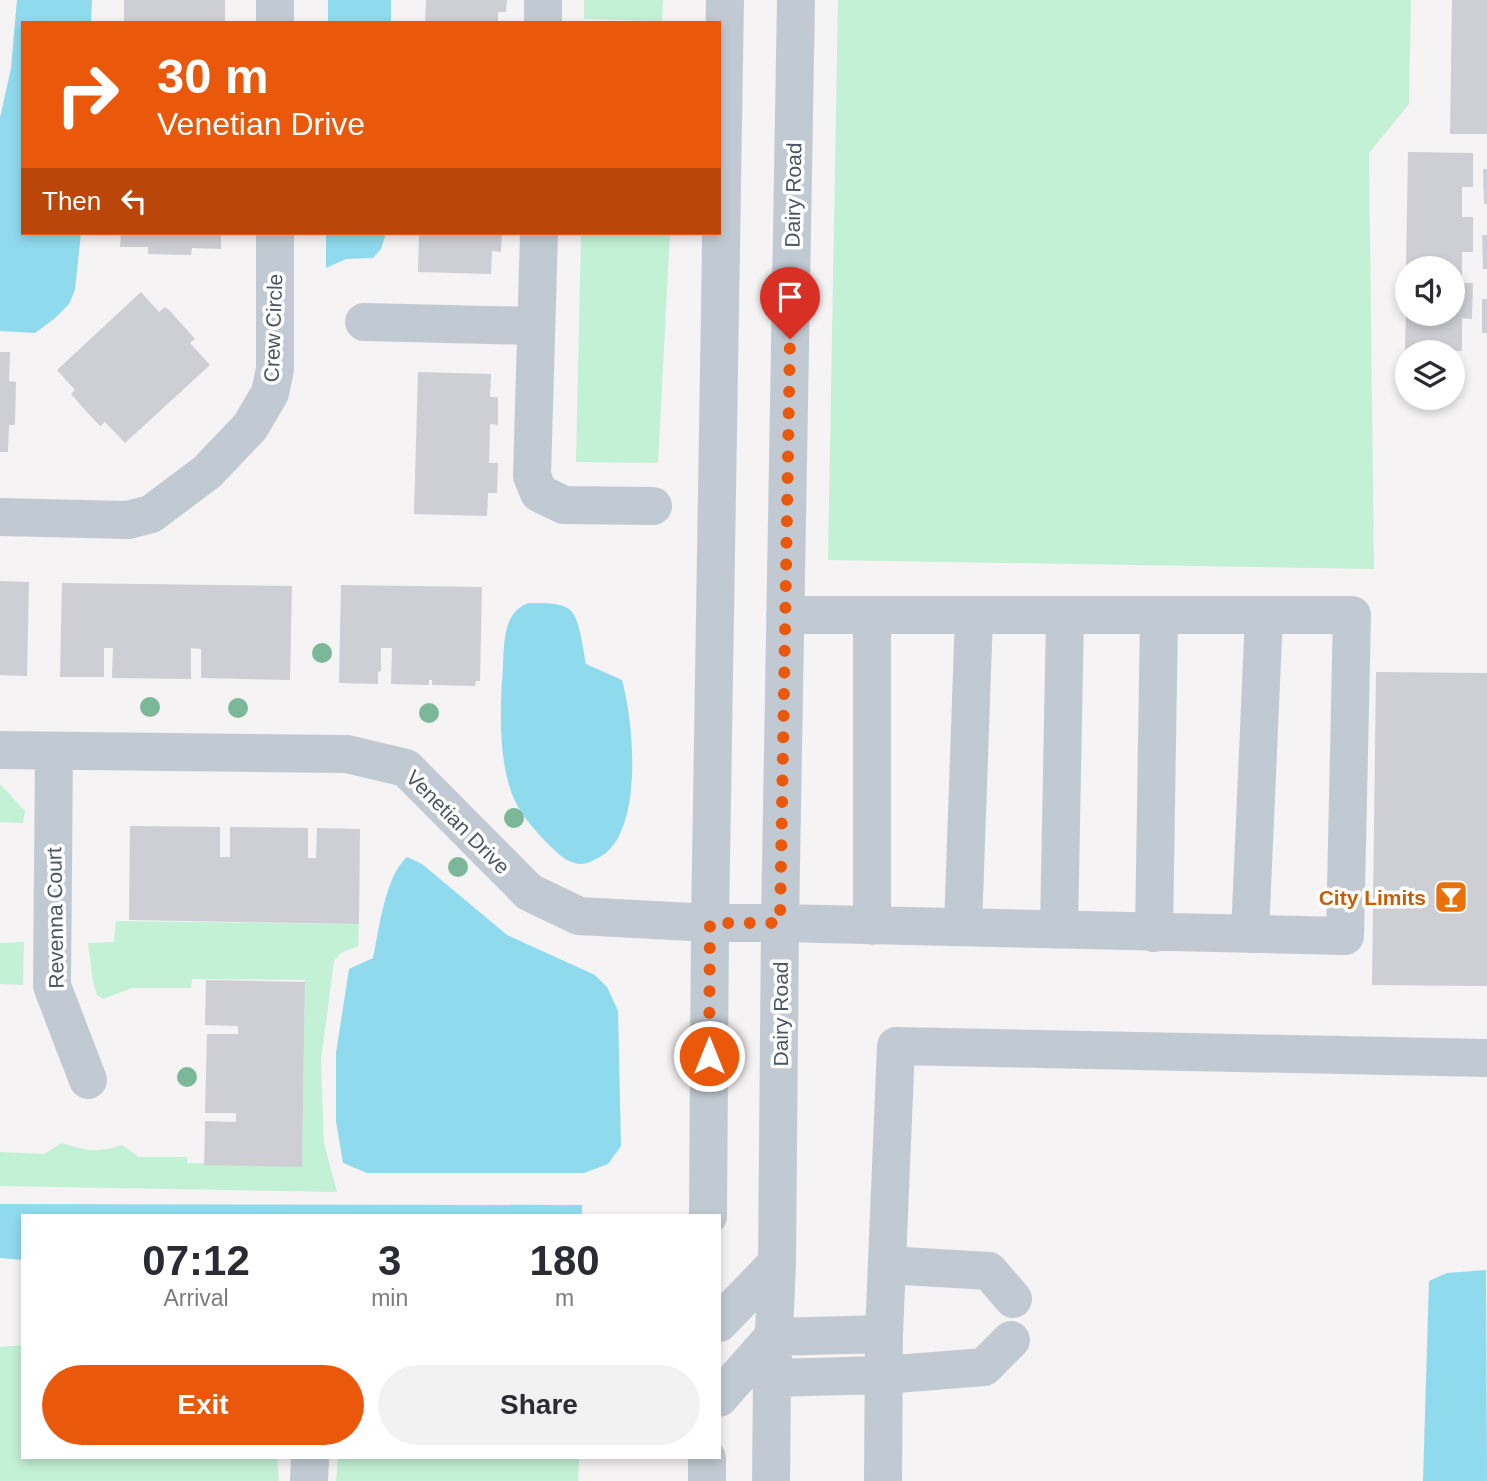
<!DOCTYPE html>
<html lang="en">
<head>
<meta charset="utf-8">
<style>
	body { margin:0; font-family:Helvetica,sans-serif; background:#f2f2f3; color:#2b2b33; height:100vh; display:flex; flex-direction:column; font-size:26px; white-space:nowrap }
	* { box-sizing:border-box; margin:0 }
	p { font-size:23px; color:#7c7c81 }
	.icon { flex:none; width:38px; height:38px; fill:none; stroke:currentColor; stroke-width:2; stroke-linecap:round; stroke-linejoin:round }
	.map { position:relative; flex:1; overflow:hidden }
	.side { position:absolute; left:21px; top:1214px; width:700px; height:245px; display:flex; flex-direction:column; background:#fff; border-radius:0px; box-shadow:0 4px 10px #0003 }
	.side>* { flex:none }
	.hud { position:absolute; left:21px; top:21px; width:700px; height:214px; border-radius:0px; box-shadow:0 4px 10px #0003; background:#ea580c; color:#fff; overflow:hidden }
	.controls { position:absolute; left:1395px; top:256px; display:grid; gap:14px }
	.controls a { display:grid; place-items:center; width:70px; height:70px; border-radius:50%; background:#fff; box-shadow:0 4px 10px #0003; font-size:35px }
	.pin { position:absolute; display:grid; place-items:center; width:60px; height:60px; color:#fff; margin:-72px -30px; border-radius:50% 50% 50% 0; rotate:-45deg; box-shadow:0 0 7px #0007 }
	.pin .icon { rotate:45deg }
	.me { position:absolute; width:77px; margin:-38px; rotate:0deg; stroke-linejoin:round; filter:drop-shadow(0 0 5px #0008) }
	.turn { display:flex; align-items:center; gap:24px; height:147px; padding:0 21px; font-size:32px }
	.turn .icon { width:91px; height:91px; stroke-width:2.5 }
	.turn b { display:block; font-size:49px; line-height:60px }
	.then { display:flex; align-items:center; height:66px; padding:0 21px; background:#0003; gap:14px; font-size:26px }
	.eta { display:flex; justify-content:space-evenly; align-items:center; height:119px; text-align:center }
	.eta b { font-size:42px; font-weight:700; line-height:49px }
	.action { display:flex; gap:14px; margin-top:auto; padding:14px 21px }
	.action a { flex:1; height:80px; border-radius:42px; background:#ea580c; color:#fff; font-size:28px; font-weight:700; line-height:80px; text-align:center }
	.action a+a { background:#f2f2f3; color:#2b2b33 }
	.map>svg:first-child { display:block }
	.green { fill:#c3f1d5 }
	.water { fill:#90daee }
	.building { fill:#cdcfd5 }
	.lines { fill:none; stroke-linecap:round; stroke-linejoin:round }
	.minor { stroke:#c1cad2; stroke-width:38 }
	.tree { fill:#7bb799 }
	.route { stroke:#ea580c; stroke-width:12; stroke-dasharray:0 21.6 }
	.labels { text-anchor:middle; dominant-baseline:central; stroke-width:7; stroke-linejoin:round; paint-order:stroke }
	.street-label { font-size:21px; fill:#4a5661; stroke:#fff }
	.food-label { font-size:21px; font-weight:bold; fill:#c56008; stroke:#fff; text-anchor:end }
</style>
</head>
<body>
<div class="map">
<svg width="1487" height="1481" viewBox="0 0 1487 1481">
	<rect width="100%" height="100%" fill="#f5f3f3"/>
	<!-- green -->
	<path class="green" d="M584,0h79l-1,21 -78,-2z
		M838,0h573l-2,104 -40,49 5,416 -546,-9z
		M581,233h89l-12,230 -82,-1z
		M0,784l25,27 -2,12 -23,-1z
		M116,921l243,3 -1,22 -17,7 -7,8 -13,99 3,83 13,49 -337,-6v-34l44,2 18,-11c23,8 36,10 60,2l17,12h49l-1,6 115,3 3,-186 -113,-1 -1,9h-59l-29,11 -6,-4 -4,-13 -5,-39 26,-1z
		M24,942l-1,43 -23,-1v-41z
		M23,1345v113h254l2,23h-279v-134z
		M338,1458h241l-1,23h-242z"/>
	<!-- water -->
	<path class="water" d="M17,0h75l-1,23h-68v210h58l-6,57 -6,14 -15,15 -19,14 -35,-2v-213l11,-50z
		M328,0h63v23h-63z
		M326,233h60l-5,16 -8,9 -27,1 -20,9z
		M529,603c12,0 30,-1 40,6 11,7 14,42 17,55l36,16c12,42 23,159 -26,179 -4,2 -10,5 -15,5 -16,-1 -24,-12 -35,-22 -13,-14 -27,-29 -34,-48 -14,-38 -12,-87 -9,-127 1,-23 0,-56 26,-64z
		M407,857l15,7 85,71 88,40 12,12 11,24 3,135 -13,18 -24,9h-217l-24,-10 -7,-42v-68l13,-84 24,-11c6,-28 12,-82 34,-101z
		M0,1204l582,1v11h-559v44l-23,-2z
		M1486,1270l1,211h-64l6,-200 18,-8z"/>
	<!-- building -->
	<path class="building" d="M124,0h101v23h-101z
		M426,0h81l-1,12h-8v11h-73z
		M1452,0h35v134h-37z
		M1408,152l65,1v34h-11v30h11v35h-11v31h11l-1,36 -10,-1v33l-57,-1 1,-37h46v-45h-46z
		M1483,169h4v35h-3z
		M121,233h100v16l-29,-1 -1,7 -43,-1v-7h-28z
		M419,233h83l-1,19 -9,-1 -1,23 -73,-2z
		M1482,235h5v34h-4z
		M141,292l18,20 6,-5 4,3 26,29 -5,4 20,22 -85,78 -20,-21 -5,4 -14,-15 -15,-17 4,-4 -18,-20z
		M1482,299h5v34h-5z
		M0,352h10l-1,29 7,1 -1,43h-6l-1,27h-8z
		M418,372l73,2 -1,23h8v28l-8,-1 -1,39h9l-1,30h-9l-1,23 -73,-2z
		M0,581l29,1 -2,94 -27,-1z
		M62,583l230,3 -2,94 -89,-2v-29l-10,-1v31l-79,-1 1,-30h-9v29h-44z
		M341,585l141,2 -2,94h-4l-1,5 -43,-1v-5h-3v5l-38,-1 1,-36h-11v23l-3,1v12l-39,-1z
		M1376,672l111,1v313l-115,-1z
		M130,826l90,1v30h10v-30l78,1v30h8l1,-30 43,1 -1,95 -230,-4z
		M206,980l99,2 -3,185 -98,-2 1,-44 31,1v-9h-31l2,-79h31v-8l-33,-1z"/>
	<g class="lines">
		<!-- minor -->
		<path class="minor" d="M543,0v23
			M275,23v-23
			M539,233l-7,243 7,17 25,12 89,1
			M364,322l172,4
			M0,517l128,3 23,-6 56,-42 43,-45 20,-34 5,-24v-136
			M0,750l347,4 59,14 123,124 50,24 131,7h70l565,13 7,-321h-567
			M54,751l-2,235 36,94
			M872,926v-311
			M963,927l11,-312
			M1059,929l6,-314
			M1154,933l5,-318
			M1250,934l14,-319
			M708,1216l2,-293 15,-923
			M887,1265l102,6 24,28
			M719,1323l58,-60
			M772,1378l111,-3 101,-8 27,-27
			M719,1398l54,-61 111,-3
			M309,1481l1,-23
			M707,1481v-23
			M771,1481l1,-103 5,-115 3,-340 16,-923
			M883,1481l1,-147 12,-288 591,12"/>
	</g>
	<!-- trees -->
	<g class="tree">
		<circle cx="322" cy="653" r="10"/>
		<circle cx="150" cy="707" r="10"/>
		<circle cx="238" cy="708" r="10"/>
		<circle cx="429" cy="713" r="10"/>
		<circle cx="514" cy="818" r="10"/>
		<circle cx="458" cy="867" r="10"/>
		<circle cx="187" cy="1077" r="10"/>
	</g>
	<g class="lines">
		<!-- route -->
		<path class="route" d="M709,1056l1,-133h70l10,-584"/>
	</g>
	<!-- icons -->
	<defs>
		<symbol id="bar-square" viewBox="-11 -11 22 22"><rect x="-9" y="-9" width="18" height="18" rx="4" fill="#e8710a" stroke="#fff"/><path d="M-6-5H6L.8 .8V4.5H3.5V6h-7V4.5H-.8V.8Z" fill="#fff"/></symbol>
	</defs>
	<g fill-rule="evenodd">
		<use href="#bar-square" x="1432" y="878" width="38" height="38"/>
	</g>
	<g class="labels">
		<!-- street labels -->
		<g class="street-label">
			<text transform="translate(793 195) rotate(-89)">Dairy Road</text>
			<text transform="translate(273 328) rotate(-88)">Crew Circle</text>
			<text transform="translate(458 822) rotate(45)">Venetian Drive</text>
			<text transform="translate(55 918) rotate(-91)">Revenna Court</text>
			<text transform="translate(780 1014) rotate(-90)">Dairy Road</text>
		</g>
		<!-- food labels -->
		<g class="food-label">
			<text x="1426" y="897">City Limits</text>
		</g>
	</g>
</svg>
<div class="controls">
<a><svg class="icon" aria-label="sound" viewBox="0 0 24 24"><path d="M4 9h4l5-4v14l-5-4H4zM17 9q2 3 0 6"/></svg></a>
<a><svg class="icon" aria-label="layers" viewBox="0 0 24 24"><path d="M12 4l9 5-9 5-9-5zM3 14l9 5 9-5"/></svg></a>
</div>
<div class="pin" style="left:790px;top:339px;background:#d93025"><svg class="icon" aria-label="arrive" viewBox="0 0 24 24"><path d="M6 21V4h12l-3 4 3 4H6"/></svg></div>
<svg class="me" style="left:709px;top:1056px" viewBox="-20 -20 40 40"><circle r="17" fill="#ea580c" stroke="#fff" stroke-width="3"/><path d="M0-11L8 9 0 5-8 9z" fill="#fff"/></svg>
<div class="hud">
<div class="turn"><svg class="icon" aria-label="right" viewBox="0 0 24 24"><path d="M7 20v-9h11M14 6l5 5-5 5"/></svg><div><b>30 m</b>Venetian Drive</div></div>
<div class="then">Then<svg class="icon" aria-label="left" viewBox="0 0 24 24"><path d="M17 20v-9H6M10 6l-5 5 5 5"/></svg></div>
</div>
<section class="side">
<div class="eta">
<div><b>07:12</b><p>Arrival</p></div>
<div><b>3</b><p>min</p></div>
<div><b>180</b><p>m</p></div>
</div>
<div class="action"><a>Exit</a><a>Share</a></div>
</section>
</div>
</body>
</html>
